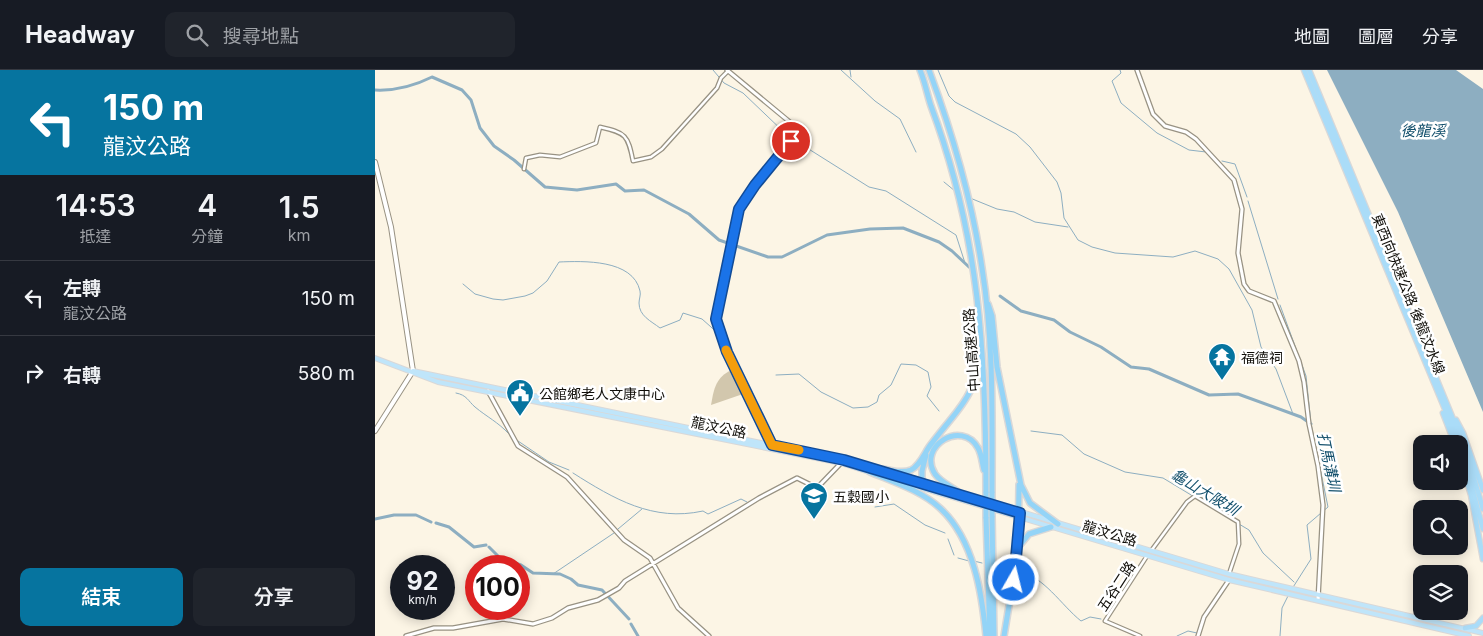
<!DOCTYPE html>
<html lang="zh-TW">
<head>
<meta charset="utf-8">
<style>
	body { margin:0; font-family:Inter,"Noto Sans TC",sans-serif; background:#20242c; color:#f1f3f6; height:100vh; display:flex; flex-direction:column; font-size:19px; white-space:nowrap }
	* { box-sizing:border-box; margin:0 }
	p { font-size:16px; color:#9ea1a6 }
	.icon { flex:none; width:28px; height:28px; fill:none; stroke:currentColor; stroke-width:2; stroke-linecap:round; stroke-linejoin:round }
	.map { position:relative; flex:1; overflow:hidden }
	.side { display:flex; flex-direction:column; background:#171b24; width:375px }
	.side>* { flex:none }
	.banner { background:#06749f; color:#fff; overflow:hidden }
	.buttons { position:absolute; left:1038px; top:365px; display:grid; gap:10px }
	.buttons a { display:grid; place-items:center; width:55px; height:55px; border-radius:10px; background:#171b24; box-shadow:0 2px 12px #0003; font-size:25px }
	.speed { position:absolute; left:15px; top:485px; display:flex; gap:10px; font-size:25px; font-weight:700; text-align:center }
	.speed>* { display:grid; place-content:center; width:65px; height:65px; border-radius:50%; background:#171b24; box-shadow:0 2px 12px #0003; line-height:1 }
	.speed small { font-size:12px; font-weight:400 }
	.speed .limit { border:8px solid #d22; background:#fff; color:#111 }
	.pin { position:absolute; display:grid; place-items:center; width:42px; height:42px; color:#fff; margin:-21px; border:2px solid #fff; border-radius:50%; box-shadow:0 1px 5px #0007 }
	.me { position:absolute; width:55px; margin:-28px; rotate:8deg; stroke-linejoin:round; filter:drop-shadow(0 0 4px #0008) }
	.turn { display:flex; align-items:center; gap:18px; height:105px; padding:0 20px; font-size:22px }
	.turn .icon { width:65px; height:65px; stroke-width:2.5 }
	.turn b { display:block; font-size:35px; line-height:42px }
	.eta { display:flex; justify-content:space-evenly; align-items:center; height:85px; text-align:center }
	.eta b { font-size:30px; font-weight:600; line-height:35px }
	.primary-button { display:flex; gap:10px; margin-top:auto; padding:10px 20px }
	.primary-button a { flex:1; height:58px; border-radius:10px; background:#06749f; color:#fff; font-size:20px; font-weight:600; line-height:58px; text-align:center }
	.primary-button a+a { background:#20242c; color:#f1f3f6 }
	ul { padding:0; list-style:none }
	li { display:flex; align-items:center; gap:15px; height:75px; padding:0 20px; border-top:1px solid #363941 }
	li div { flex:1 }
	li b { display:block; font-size:19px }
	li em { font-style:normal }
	header { display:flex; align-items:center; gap:30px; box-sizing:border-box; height:70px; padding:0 25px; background:#171b24; border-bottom:1px solid #363941 }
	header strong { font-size:24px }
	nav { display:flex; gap:28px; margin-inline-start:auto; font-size:18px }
	.search { width:350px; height:45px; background:#20242c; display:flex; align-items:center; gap:12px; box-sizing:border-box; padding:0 18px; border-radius:10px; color:#9ea1a6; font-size:19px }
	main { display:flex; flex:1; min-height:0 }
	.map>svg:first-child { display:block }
	.green { fill:#d2c7ad }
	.water { fill:#8daec1 }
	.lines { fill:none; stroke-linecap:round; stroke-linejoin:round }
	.stream { stroke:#8daec1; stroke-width:1 }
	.canal { stroke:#8daec1; stroke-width:3 }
	.minor-casing { stroke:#989283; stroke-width:5 }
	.tertiary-casing { stroke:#989283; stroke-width:5.5 }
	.secondary-casing { stroke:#989283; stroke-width:6 }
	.primary-casing { stroke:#d9d8d8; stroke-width:6 }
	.trunk-casing { stroke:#d9d8d8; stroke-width:7 }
	.motorway-casing { stroke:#d9d8d8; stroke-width:8 }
	.minor { stroke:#fff; stroke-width:2.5 }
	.tertiary { stroke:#fff; stroke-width:3 }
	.secondary { stroke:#fff; stroke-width:4 }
	.primary { stroke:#bfe5fa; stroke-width:4 }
	.trunk { stroke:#aadcf8; stroke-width:4.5 }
	.motorway { stroke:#94d4f7; stroke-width:5 }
	.motorway-bridge-casing { stroke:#d9d8d8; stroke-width:8; stroke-linecap:butt }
	.motorway-bridge { stroke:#94d4f7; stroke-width:5 }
	.route-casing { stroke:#114b97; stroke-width:12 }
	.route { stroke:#1a73e8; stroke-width:9 }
	.slow { stroke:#f59e0b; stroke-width:9 }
	.labels { text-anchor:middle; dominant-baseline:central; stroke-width:5; stroke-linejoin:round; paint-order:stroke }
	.street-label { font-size:14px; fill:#100e09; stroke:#fff }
	.poi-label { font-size:14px; fill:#100e09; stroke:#fff; text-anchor:start }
	.water-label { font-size:15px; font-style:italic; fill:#13506c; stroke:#fff }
</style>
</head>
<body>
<header>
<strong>Headway</strong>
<div class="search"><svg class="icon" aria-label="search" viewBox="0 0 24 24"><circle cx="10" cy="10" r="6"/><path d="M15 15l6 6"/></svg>搜尋地點</div>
<nav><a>地圖</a><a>圖層</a><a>分享</a></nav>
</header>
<main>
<section class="side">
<div class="banner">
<div class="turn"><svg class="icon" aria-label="left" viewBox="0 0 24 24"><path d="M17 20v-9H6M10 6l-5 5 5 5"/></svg><div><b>150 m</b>龍汶公路</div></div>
</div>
<div class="eta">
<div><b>14:53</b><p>抵達</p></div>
<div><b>4</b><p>分鐘</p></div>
<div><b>1.5</b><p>km</p></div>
</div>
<ul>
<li><svg class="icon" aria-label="left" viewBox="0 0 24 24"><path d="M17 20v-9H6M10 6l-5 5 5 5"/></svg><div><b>左轉</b><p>龍汶公路</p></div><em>150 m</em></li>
<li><svg class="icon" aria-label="right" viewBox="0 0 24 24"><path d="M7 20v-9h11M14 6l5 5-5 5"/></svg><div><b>右轉</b></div><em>580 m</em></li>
</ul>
<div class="primary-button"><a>結束</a><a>分享</a></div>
</section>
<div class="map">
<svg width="1108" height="566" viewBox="0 0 1108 566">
	<rect width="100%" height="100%" fill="#fcf5e5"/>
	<!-- green -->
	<path class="green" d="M357,300l11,24 -32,11c3,-17 5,-28 21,-35z"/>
	<!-- water -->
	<path class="water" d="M952,0h129l27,19v323l-85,-200z"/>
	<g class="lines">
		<!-- stream -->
		<path class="stream" d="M338,0l11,13 19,10 45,43 81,51 17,4 70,44 9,28
			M466,0l34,31 25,18 16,33
			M475,0l1,7
			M563,0l11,26 6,6 61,32 14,13 27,35 4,11 3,25 14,22 14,7 23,6 58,4 22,-6 23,8 11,10 23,41 9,37 15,22 17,45
			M745,0l1,3 -9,8 9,22 36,30 32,17 17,2
			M847,91l13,3 12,33
			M569,112l11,9
			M595,128l27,11 17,3 21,10 33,5
			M873,131l30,98
			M88,214l12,10 18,5 10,1 22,-4 8,-3 14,-12 12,-19c24,-1 74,-3 81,29 1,4 -1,8 -1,12 0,13 12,18 21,25l20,-8 3,-7 19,6 18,16
			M905,235l26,71 5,48 17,83 -21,18 4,34 -21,33
			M401,305l23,-1 22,18 32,16 15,-1 9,-5 2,-7 12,-10 10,-21 15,1 12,7 3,15 -4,9 12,15
			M81,323c11,2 12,8 19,14 12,10 23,15 34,27
			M656,361l31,4 22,19 41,18 38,6 43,26
			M143,371l31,21 20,8
			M198,403c41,26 80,49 130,38l5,3 33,-15 6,3
			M500,437l19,-3 31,21 20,8
			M864,454l10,6 14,23 31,29
			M243,459l24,-20
			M573,469l6,16
			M583,488l11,3
			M599,491l8,2
			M621,496l16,4
			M643,501c26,5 43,34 63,50l9,-4 11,2
			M178,504l61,-41
			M802,566l11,-5 9,2
			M905,566l2,-28 6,-12"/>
		<!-- canal -->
		<path class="canal" d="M0,20c20,1 39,-4 57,-13l30,13 9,10 9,28 14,18 20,14 31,27 32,3 39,-6 9,7 19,-1 45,24 30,26 49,17h14l45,-22 43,-6 33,-1 36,14 13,9 17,16
			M625,226l21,15 33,9 16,12 31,15 30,20 18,2 60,26 29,-1 63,23 10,7
			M0,449l19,-4h22l15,7
			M61,453l13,4 25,20 12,-2
			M114,477l11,11 21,7 12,8 27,1 11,5 7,6 24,5 27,29
			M256,554l7,12"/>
		<defs>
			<path id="minor" d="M149,99l2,-11 14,-3 20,2 36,-14 4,-16c26,6 28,8 33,34l18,-4 11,-8 55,-61 4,-10 7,-7
				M776,481l36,-49 8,-6 43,26 1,22 -10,30
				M765,566l-35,-15 42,-65"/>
			<path id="tertiary" d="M352,0l64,53 4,8 -6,15 -34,39 -16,24 -23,110 11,33 46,94
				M762,0l16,44 12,12 21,6 10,7 38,41 8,29 -4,44 6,31 5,7 25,10 25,60 5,21 5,42 9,42 5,39 -5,95
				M113,321l30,55 49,31 57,63 26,18 28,50 31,28
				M31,566l28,-8h19l50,-9 30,5 19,-6 16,-10 30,-8 21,-12 6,-7 134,-83 38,-20 20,10 25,-26
				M823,566l6,-19 25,-37"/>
			<path id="secondary" d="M0,92l16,65 22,144 -38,60"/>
			<path id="primary" d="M0,288l63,24 403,81 31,10
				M38,301l431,89 34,9
				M509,401l345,103 254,59
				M520,410l334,100 240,56"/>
			<path id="trunk" d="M929,0l158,380 21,79
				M934,0l156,378 18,61
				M1068,343l12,31
				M1081,350l7,13 20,57
				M1084,385l12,40 12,64
				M1090,558l11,-2 7,-8"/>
			<path id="motorway" d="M545,0c5,12 7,24 11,36 49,131 55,249 55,387
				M554,0c24,65 43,130 53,198 12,74 10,150 10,225
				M613,234l4,12 5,51 24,118 9,18 28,21
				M502,399c11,-1 23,6 34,1 10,-5 14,-19 21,-27 31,-41 43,-43 48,-98
				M495,402c24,10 52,19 71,37 33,31 41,85 45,127
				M547,417v-16l4,-16
				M587,425c-8,-8 -20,-11 -27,-21 -18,-28 27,-55 43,-26 4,7 4,15 6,22
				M617,446l2,120
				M611,447l4,119
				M645,475l9,-11 22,-7
				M629,566l14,-85 1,-66"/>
		</defs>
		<!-- minor casing -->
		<use href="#minor" class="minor-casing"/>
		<!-- tertiary casing -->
		<use href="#tertiary" class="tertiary-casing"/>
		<!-- secondary casing -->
		<use href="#secondary" class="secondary-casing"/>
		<!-- primary casing -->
		<use href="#primary" class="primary-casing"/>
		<!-- trunk casing -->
		<use href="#trunk" class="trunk-casing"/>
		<!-- motorway casing -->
		<use href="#motorway" class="motorway-casing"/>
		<!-- minor -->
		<use href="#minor" class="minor"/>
		<!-- tertiary -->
		<use href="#tertiary" class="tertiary"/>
		<!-- secondary -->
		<use href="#secondary" class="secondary"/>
		<!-- primary -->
		<use href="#primary" class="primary"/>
		<!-- trunk -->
		<use href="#trunk" class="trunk"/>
		<!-- motorway -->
		<use href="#motorway" class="motorway"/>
		<defs>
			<path id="motorway-bridge" d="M611,423v24
				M617,446v-23"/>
		</defs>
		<!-- motorway-bridge casing -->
		<use href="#motorway-bridge" class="motorway-bridge-casing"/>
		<!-- motorway-bridge -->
		<use href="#motorway-bridge" class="motorway-bridge"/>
	</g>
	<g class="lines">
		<defs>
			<path id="route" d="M416,71l-36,44 -16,24 -23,110 11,33 45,93 72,15 176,53 -6,67"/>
		</defs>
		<!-- route casing -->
		<use href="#route" class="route-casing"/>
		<!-- route -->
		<use href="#route" class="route"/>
		<!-- slow -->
		<path class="slow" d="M351,280l46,95 27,5"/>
	</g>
	<!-- icons -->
	<defs>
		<symbol id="temple-pin" viewBox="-11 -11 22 30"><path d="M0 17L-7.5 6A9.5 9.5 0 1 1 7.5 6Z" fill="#06749f" stroke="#fff"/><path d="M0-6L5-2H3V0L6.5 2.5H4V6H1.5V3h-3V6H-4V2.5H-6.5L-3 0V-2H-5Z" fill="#fff"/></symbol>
		<symbol id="civic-pin" viewBox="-11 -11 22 30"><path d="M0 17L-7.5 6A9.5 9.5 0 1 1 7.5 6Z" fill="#06749f" stroke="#fff"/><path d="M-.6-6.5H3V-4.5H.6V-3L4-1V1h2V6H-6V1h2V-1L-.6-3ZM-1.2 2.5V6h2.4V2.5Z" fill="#fff"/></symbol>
		<symbol id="school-pin" viewBox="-11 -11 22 30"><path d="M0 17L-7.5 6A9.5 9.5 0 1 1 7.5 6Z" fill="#06749f" stroke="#fff"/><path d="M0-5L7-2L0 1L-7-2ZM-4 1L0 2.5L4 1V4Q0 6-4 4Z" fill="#fff"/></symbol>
	</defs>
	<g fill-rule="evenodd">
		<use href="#temple-pin" x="831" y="271" width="32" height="43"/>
		<use href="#civic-pin" x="129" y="307" width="32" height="43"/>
		<use href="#school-pin" x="423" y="410" width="32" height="43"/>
	</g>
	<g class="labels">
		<!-- street labels -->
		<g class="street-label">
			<text transform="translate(1034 224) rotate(68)">東西向快速公路 後龍汶水線</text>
			<text transform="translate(596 280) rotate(-94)">中山高速公路</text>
			<text transform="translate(344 357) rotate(12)">龍汶公路</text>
			<text transform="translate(735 463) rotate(17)">龍汶公路</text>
			<text transform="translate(741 516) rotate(-57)">五谷二路</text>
		</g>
		<!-- poi labels -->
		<g class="poi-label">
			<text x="866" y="287">福德祠</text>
			<text x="164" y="323">公館鄉老人文康中心</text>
			<text x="458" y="426">五穀國小</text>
		</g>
		<!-- water labels -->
		<g class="water-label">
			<text x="1048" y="60">後龍溪</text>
			<text transform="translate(954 392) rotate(78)">打馬溝圳</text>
			<text transform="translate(830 422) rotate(31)">龜山大陂圳</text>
		</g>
	</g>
</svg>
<div class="buttons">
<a><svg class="icon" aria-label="sound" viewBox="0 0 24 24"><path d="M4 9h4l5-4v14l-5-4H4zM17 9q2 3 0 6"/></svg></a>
<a><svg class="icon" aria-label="search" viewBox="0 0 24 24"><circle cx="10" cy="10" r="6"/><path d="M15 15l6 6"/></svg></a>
<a><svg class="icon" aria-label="layers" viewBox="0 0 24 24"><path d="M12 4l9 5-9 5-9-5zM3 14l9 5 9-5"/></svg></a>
</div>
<div class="speed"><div>92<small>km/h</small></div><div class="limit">100</div></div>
<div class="pin" style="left:416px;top:71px;background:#d93025"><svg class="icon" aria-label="arrive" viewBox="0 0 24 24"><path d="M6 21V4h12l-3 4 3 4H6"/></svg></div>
<svg class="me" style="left:639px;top:510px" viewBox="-20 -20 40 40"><circle r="17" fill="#1a73e8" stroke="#fff" stroke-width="3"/><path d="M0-11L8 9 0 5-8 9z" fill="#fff"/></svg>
</div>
</main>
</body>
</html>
